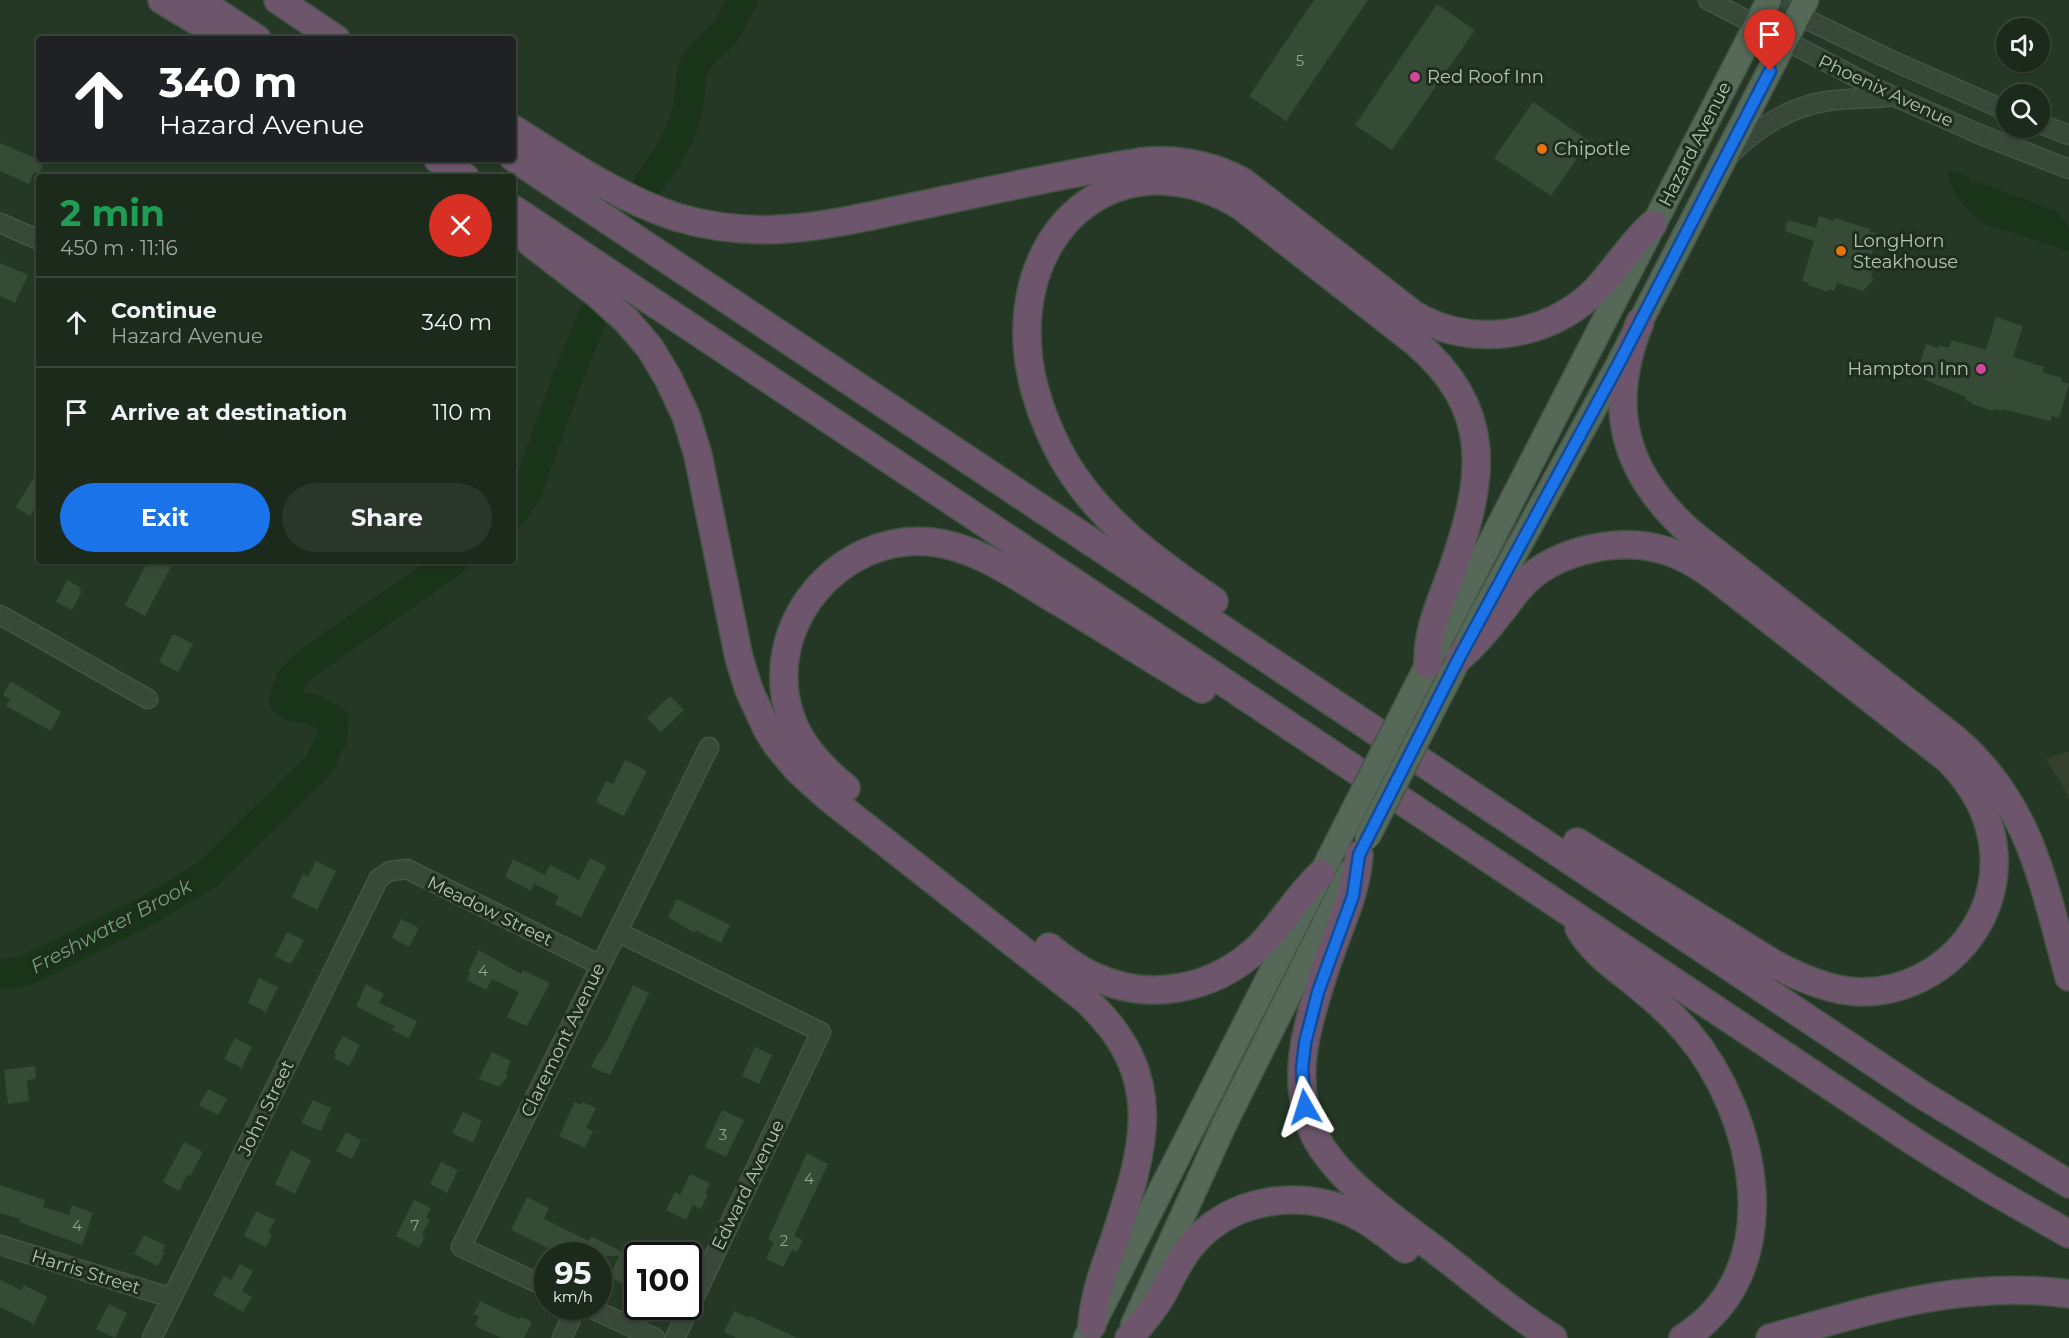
<!DOCTYPE html>
<html lang="en">
<head>
<meta charset="utf-8">
<style>
	body { margin:0; font-family:Montserrat,sans-serif; background:#293629; color:#f1f3f6; height:100vh; display:flex; flex-direction:column; font-size:22px; white-space:nowrap }
	* { box-sizing:border-box; margin:0 }
	p { font-size:20px; color:#a0a7a3 }
	.icon { flex:none; width:33px; height:33px; fill:none; stroke:currentColor; stroke-width:2; stroke-linecap:round; stroke-linejoin:round }
	.map { position:relative; flex:1; overflow:hidden }
	.side { position:absolute; left:36px; top:174px; width:480px; height:390px; display:flex; flex-direction:column; background:#1c2a1c; border-radius:6px; box-shadow:0 2px 4px #0004,0 0 0 2px #3a463b }
	.side>* { flex:none }
	.banner { position:absolute; left:36px; top:36px; width:480px; height:126px; border-radius:6px; box-shadow:0 2px 4px #0004,0 0 0 2px #3a463b; background:#202124; color:#fff; overflow:hidden }
	.fabs { position:absolute; left:1996px; top:18px; display:grid; gap:12px }
	.fabs a { display:grid; place-items:center; width:54px; height:54px; border-radius:50%; background:#1c2a1c; box-shadow:0 2px 4px #0004,0 0 0 2px #3a463b; font-size:30px }
	.speed { position:absolute; left:534px; top:1242px; display:flex; gap:12px; font-size:30px; font-weight:700; text-align:center }
	.speed>* { display:grid; place-content:center; width:78px; height:78px; border-radius:50%; background:#1c2a1c; box-shadow:0 2px 4px #0004,0 0 0 2px #3a463b; line-height:1 }
	.speed small { font-size:15px; font-weight:400 }
	.speed .limit { border:3px solid #111; border-radius:9px; background:#fff; color:#111 }
	.pin { position:absolute; display:grid; place-items:center; width:51px; height:51px; color:#fff; margin:-62px -26px; border-radius:50% 50% 50% 0; rotate:-45deg; box-shadow:0 0 6px #0007 }
	.pin .icon { rotate:45deg }
	.me { position:absolute; width:66px; margin:-33px; rotate:354deg; stroke-linejoin:round; filter:drop-shadow(0 0 4px #0008) }
	.turn { display:flex; align-items:center; gap:21px; height:126px; padding:0 24px; font-size:27px }
	.turn .icon { width:78px; height:78px; stroke-width:2.5 }
	.turn b { display:block; font-size:42px; line-height:51px }
	.round { display:grid; place-items:center; flex:none; width:63px; height:63px; border-radius:32px; background:#293629 }
	.overview { display:flex; align-items:center; justify-content:space-between; height:102px; padding:0 24px }
	h1 { font-size:36px; font-weight:700; line-height:45px; color:#1e9e55 }
	.primary-button { display:flex; gap:12px; margin-top:auto; padding:12px 24px }
	.primary-button a { flex:1; height:69px; border-radius:36px; background:#1a73e8; color:#fff; font-size:24px; font-weight:700; line-height:69px; text-align:center }
	.primary-button a+a { background:#293629; color:#f1f3f6 }
	ul { padding:0; list-style:none }
	li { display:flex; align-items:center; gap:18px; height:90px; padding:0 24px; border-top:2px solid #3a463b }
	li div { flex:1 }
	li b { display:block; font-size:22px }
	li em { font-style:normal }
	.map>svg:first-child { display:block }
	.green { fill:#343f2d }
	.water { fill:#1a341a }
	.lines { fill:none; stroke-linecap:round; stroke-linejoin:round }
	.river { stroke:#1a341a; stroke-width:30 }
	.building { fill:#354b35 }
	.minor-casing { stroke:#445445; stroke-width:21 }
	.major-casing { stroke:#445445; stroke-width:27 }
	.highway-casing { stroke:#435344; stroke-width:30 }
	.minor { stroke:#384839; stroke-width:18 }
	.major { stroke:#566857; stroke-width:24 }
	.highway { stroke:#6d566c; stroke-width:27 }
	.major-bridge-casing { stroke:#445445; stroke-width:27; stroke-linecap:butt }
	.major-bridge { stroke:#566857; stroke-width:24 }
	.route-casing { stroke:#114b97; stroke-width:15 }
	.route { stroke:#1a73e8; stroke-width:10 }
	.hotel-dot { fill:#d1479c; stroke:#1e2d1e; stroke-width:2 }
	.food-dot { fill:#e8710a; stroke:#1e2d1e; stroke-width:2 }
	.labels { text-anchor:middle; dominant-baseline:central; stroke-width:6; stroke-linejoin:round; paint-order:stroke }
	.number-label { font-size:15px; fill:#92a493 }
	.poi-label { font-size:18px; fill:#b3c4b4; stroke:#1e2d1e; text-anchor:start }
	.street-label { font-size:18px; fill:#b3c4b4; stroke:#1e2d1e }
	.water-label { font-size:20px; font-style:italic; fill:#719f71; stroke:#1e2d1e }
</style>
</head>
<body>
<div class="map">
<svg width="2069" height="1338" viewBox="0 0 2069 1338">
	<rect width="100%" height="100%" fill="#253825"/>
	<!-- green -->
	<path class="green" d="M2069,751v49l-6,-14 -18,-27z"/>
	<!-- water -->
	<path class="water" d="M1950,171l13,3 5,3 3,6h10l77,29 11,16v23l-87,-28c-13,-10 -32,-33 -34,-50z"/>
	<g class="lines">
		<!-- river -->
		<path class="river" d="M648,184c17,-23 34,-47 40,-77 3,-15 1,-31 8,-45 7,-12 20,-19 29,-30 7,-9 11,-22 18,-32
			M513,512l14,-21 41,-114 25,-61
			M0,974l23,-2 120,-59 65,-39 110,-108 13,-26 3,-20 -22,-11 -21,-3 -7,-6 7,-20 15,-16 147,-103"/>
	</g>
	<!-- building -->
	<path class="building" d="M1314,0h54l-82,121 -37,-25z
		M1437,4l38,26 -83,120 -37,-25z
		M1533,102l56,39 -38,55 -57,-38z
		M0,143l44,19 -5,12 -5,-2 -5,12 -29,-13z
		M1819,216l15,5 1,-3 35,11 -1,2 9,3 -9,28 6,2 -4,13 3,2 -11,12 -26,-8 -3,8 -5,-2 -1,3 -20,-7 1,-2 -7,-2 12,-40 -29,-10 3,-11 28,8z
		M0,263l28,12 -13,28 -15,-7z
		M1996,317l27,9 -10,31 31,10 -2,5 20,6 -1,4 8,2 -10,34 -7,-2 -2,5 -47,-12 -1,2 -8,-2 -1,2 -21,-7v-2l-7,-2 1,-3 -50,-21 10,-32 12,4v-3l11,3 2,-8 35,10z
		M39,469v32l-9,15 -14,-9z
		M148,561h26l-29,55 -20,-11z
		M67,580l13,7 -1,3 3,1 -10,19 -16,-8z
		M173,634l20,10 -15,28 -19,-10z
		M11,681l50,31 -10,19 -45,-25 4,-7 -7,-4z
		M670,696l14,14 -23,22 -14,-14z
		M625,760l22,11 -23,45 -28,-14 10,-21 7,3z
		M590,858l16,8 -25,51 -26,-13 4,-8 -25,-12 -3,7 -26,-14 8,-18 32,16 5,-10 29,15z
		M316,861l20,10 -19,39 -25,-13 11,-23 5,3z
		M677,899l53,26 -9,18 -24,-12 -3,2 -26,-16z
		M401,919l18,9 -10,19 -17,-9z
		M287,932l17,8 -13,24 -16,-8z
		M479,950l42,24 2,-4 27,13 -23,43 -20,-9 12,-25 -27,-13 -6,11 -19,-10 3,-7 -2,-1z
		M259,978l19,9 -12,25 -18,-9z
		M366,984l18,10 -5,9 38,18 -8,17 -17,-8 2,-4 -38,-20z
		M633,985l16,8 -39,82 -19,-8 7,-14h1l8,-12z
		M343,1036l17,9 -11,21 -15,-8 2,-4 -2,-2z
		M235,1038l17,9 -10,21 -18,-9z
		M755,1047l17,8 -13,29 -17,-8z
		M492,1052l19,9 -5,13 2,2 -9,11 -20,-8z
		M35,1066l1,13 -9,1 2,21 -21,3 -4,-34z
		M208,1089l19,10 -9,16 -19,-10z
		M313,1100l18,8 -10,23 -20,-8z
		M575,1102l6,3 2,-3 13,6 -10,20 7,3 -8,17 -26,-12z
		M722,1110l22,10 -18,37 -21,-10z
		M463,1112l19,9 -9,22 -21,-10z
		M346,1132l15,8 -9,19 -16,-8z
		M184,1142l19,10 -13,24 -3,-1 -8,16 -16,-9z
		M291,1150l20,10 -16,34 -20,-10z
		M807,1153l21,11 -34,72 9,4 -6,12 -5,-2 -9,17 -17,-8 8,-17 -6,-3z
		M441,1162l17,8 -11,23 -17,-9z
		M690,1174l20,9 -5,10 3,1 -7,15 -8,-4 -7,15 -20,-10 9,-18 5,3z
		M0,1185l45,15 -2,7 26,8 3,-10 21,8 -11,32 -63,-23 2,-3 -21,-6z
		M527,1197l22,11 -5,11 45,22 2,-5 40,20h-10l17,7v28l-29,-14 10,-21h-55l-53,-26z
		M414,1200l17,8 -5,10 4,1 -8,16 3,1 -6,12 -23,-12z
		M256,1211l19,9 -7,13 4,2 -6,12 -22,-11z
		M144,1235l21,10 -3,6 3,1 -7,14 -24,-12z
		M240,1264l13,7 -11,20 10,6 -9,15 -30,-17 11,-19 7,4z
		M0,1280l21,10 3,-5 23,12 -13,27 -34,-17z
		M480,1301l38,18 4,-2 10,5 -8,16h-23l-26,-12 4,-9 -5,-3z
		M109,1304l18,9 -12,25 -19,-9z
		M734,1311l15,7 1,-2 47,22h-61l-12,-6z"/>
	<g class="lines">
		<defs>
			<path id="minor" d="M1708,0l172,90 99,44 90,35
				M1766,0l127,61 114,50
				M2040,124l29,11
				M1732,153c25,-26 60,-47 96,-52 21,-3 43,-2 65,-5
				M0,223l39,17
				M0,615l148,84
				M618,932l203,100 -146,306
				M0,1245l172,53
				M548,1288l-87,-41 248,-500
				M586,1306l69,32
				M152,1338l227,-460 11,-7 17,-2 193,96
				M562,1338l15,-32"/>
			<path id="major" d="M1412,695l357,-695
				M1433,709l51,-99 134,-245 188,-365
				M1133,1325l91,-200 126,-253
				M1086,1338l260,-513"/>
			<path id="highway" d="M162,0l47,28 26,11
				M198,0l59,39
				M278,0l58,39
				M513,129c51,32 105,69 163,88 87,26 156,7 241,-11 74,-15 148,-33 223,-44 37,-4 70,2 103,20l170,132c57,35 136,24 183,-24 20,-21 35,-47 57,-66
				M513,157l1408,937 148,90
				M438,159l27,18
				M513,209l1400,932 77,48 79,45
				M516,225l15,18 65,50 31,28 23,27 18,30 18,38 12,39 41,203 10,32 18,39 10,16 21,25 31,28 257,202c82,76 59,147 28,241 -10,28 -20,54 -22,84
				M1640,322c-35,86 -16,152 52,212l263,205c77,67 88,145 114,238
				M1214,601c-60,-41 -124,-87 -157,-154 -18,-36 -31,-77 -30,-118 2,-120 108,-188 214,-123l173,135c82,69 70,138 38,230 -11,31 -25,59 -24,93
				M1459,658c15,-13 28,-28 40,-44 10,-12 18,-25 30,-36 34,-29 92,-41 135,-28 20,6 39,18 56,31l229,179c18,19 33,40 40,66 25,84 -42,166 -128,166 -31,-1 -60,-14 -87,-28l-197,-122
				M846,788c-23,-19 -45,-41 -55,-70 -32,-90 47,-186 141,-176 44,5 83,33 119,55 51,30 100,62 151,92
				M1359,855c-3,36 -14,58 -26,91 -11,31 -22,63 -28,96 -6,31 -4,65 10,94 25,49 89,89 132,123 35,27 68,56 106,79
				M1579,928c15,26 39,41 62,60 16,13 32,28 46,44 70,82 104,239 -4,306
				M1049,947c13,10 26,21 42,28 57,28 123,15 168,-28 23,-23 39,-52 62,-73
				M1129,1338c12,-14 24,-27 33,-43 9,-17 16,-33 28,-48 38,-48 108,-59 162,-34 20,9 36,23 53,36
				M1770,1338c102,-28 192,-59 299,-44"/>
		</defs>
		<!-- minor casing -->
		<use href="#minor" class="minor-casing"/>
		<!-- major casing -->
		<use href="#major" class="major-casing"/>
		<!-- highway casing -->
		<use href="#highway" class="highway-casing"/>
		<!-- minor -->
		<use href="#minor" class="minor"/>
		<!-- major -->
		<use href="#major" class="major"/>
		<!-- highway -->
		<use href="#highway" class="highway"/>
		<defs>
			<path id="major-bridge" d="M1346,825l66,-130
				M1367,838l66,-129"/>
		</defs>
		<!-- major-bridge casing -->
		<use href="#major-bridge" class="major-bridge-casing"/>
		<!-- major-bridge -->
		<use href="#major-bridge" class="major-bridge"/>
	</g>
	<g class="lines">
		<defs>
			<path id="route" d="M1305,1107l-3,-38 3,-26 13,-51 35,-96 6,-41 100,-197 159,-293 152,-294"/>
		</defs>
		<!-- route casing -->
		<use href="#route" class="route-casing"/>
		<!-- route -->
		<use href="#route" class="route"/>
	</g>
	<!-- markers -->
	<g class="hotel-dot">
		<circle cx="1415" cy="77" r="6"/>
		<circle cx="1981" cy="369" r="6"/>
	</g>
	<g class="food-dot">
		<circle cx="1542" cy="149" r="6"/>
		<circle cx="1841" cy="251" r="6"/>
	</g>
	<g class="labels">
		<!-- number labels -->
		<g class="number-label">
			<text x="1300" y="60">5</text>
			<text x="483" y="970">4</text>
			<text x="723" y="1134">3</text>
			<text x="809" y="1178">4</text>
			<text x="77" y="1225">4</text>
			<text x="415" y="1225">7</text>
			<text x="784" y="1240">2</text>
		</g>
		<!-- poi labels -->
		<g class="poi-label">
			<text x="1427" y="77">Red Roof Inn</text>
			<text x="1554" y="149">Chipotle</text>
			<text x="1853" y="241">LongHorn<tspan x="1853" dy="21">Steakhouse</tspan></text>
			<text x="1969" y="369" text-anchor="end">Hampton Inn</text>
		</g>
		<!-- street labels -->
		<g class="street-label">
			<text transform="translate(1886 91) rotate(25)">Phoenix Avenue</text>
			<text transform="translate(1695 144) rotate(-63)">Hazard Avenue</text>
			<text transform="translate(490 911) rotate(26)">Meadow Street</text>
			<text transform="translate(563 1040) rotate(-64)">Claremont Avenue</text>
			<text transform="translate(266 1108) rotate(-64)">John Street</text>
			<text transform="translate(748 1185) rotate(-64)">Edward Avenue</text>
			<text transform="translate(86 1272) rotate(17)">Harris Street</text>
		</g>
		<!-- water labels -->
		<g class="water-label">
			<text transform="translate(111 926) rotate(-28)">Freshwater Brook</text>
		</g>
	</g>
</svg>
<div class="fabs">
<a><svg class="icon" aria-label="sound" viewBox="0 0 24 24"><path d="M4 9h4l5-4v14l-5-4H4zM17 9q2 3 0 6"/></svg></a>
<a><svg class="icon" aria-label="search" viewBox="0 0 24 24"><circle cx="10" cy="10" r="6"/><path d="M15 15l6 6"/></svg></a>
</div>
<div class="speed"><div>95<small>km/h</small></div><div class="limit">100</div></div>
<div class="pin" style="left:1770px;top:71px;background:#d93025"><svg class="icon" aria-label="arrive" viewBox="0 0 24 24"><path d="M6 21V4h12l-3 4 3 4H6"/></svg></div>
<svg class="me" style="left:1305px;top:1107px" viewBox="-20 -20 40 40"><path d="M0-17L14 15 0 8-14 15z" fill="#1a73e8" stroke="#fff" stroke-width="4"/></svg>
<div class="banner">
<div class="turn"><svg class="icon" aria-label="ahead" viewBox="0 0 24 24"><path d="M12 20V5M6 11l6-6 6 6"/></svg><div><b>340 m</b>Hazard Avenue</div></div>
</div>
<section class="side">
<div class="overview"><div><h1>2 min</h1><p>450 m · 11:16</p></div><a class="round" style="background:#d93025;color:#fff"><svg class="icon" aria-label="close" viewBox="0 0 24 24"><path d="M6 6l12 12M18 6L6 18"/></svg></a></div>
<ul>
<li><svg class="icon" aria-label="ahead" viewBox="0 0 24 24"><path d="M12 20V5M6 11l6-6 6 6"/></svg><div><b>Continue</b><p>Hazard Avenue</p></div><em>340 m</em></li>
<li><svg class="icon" aria-label="arrive" viewBox="0 0 24 24"><path d="M6 21V4h12l-3 4 3 4H6"/></svg><div><b>Arrive at destination</b></div><em>110 m</em></li>
</ul>
<div class="primary-button"><a>Exit</a><a>Share</a></div>
</section>
</div>
</body>
</html>
